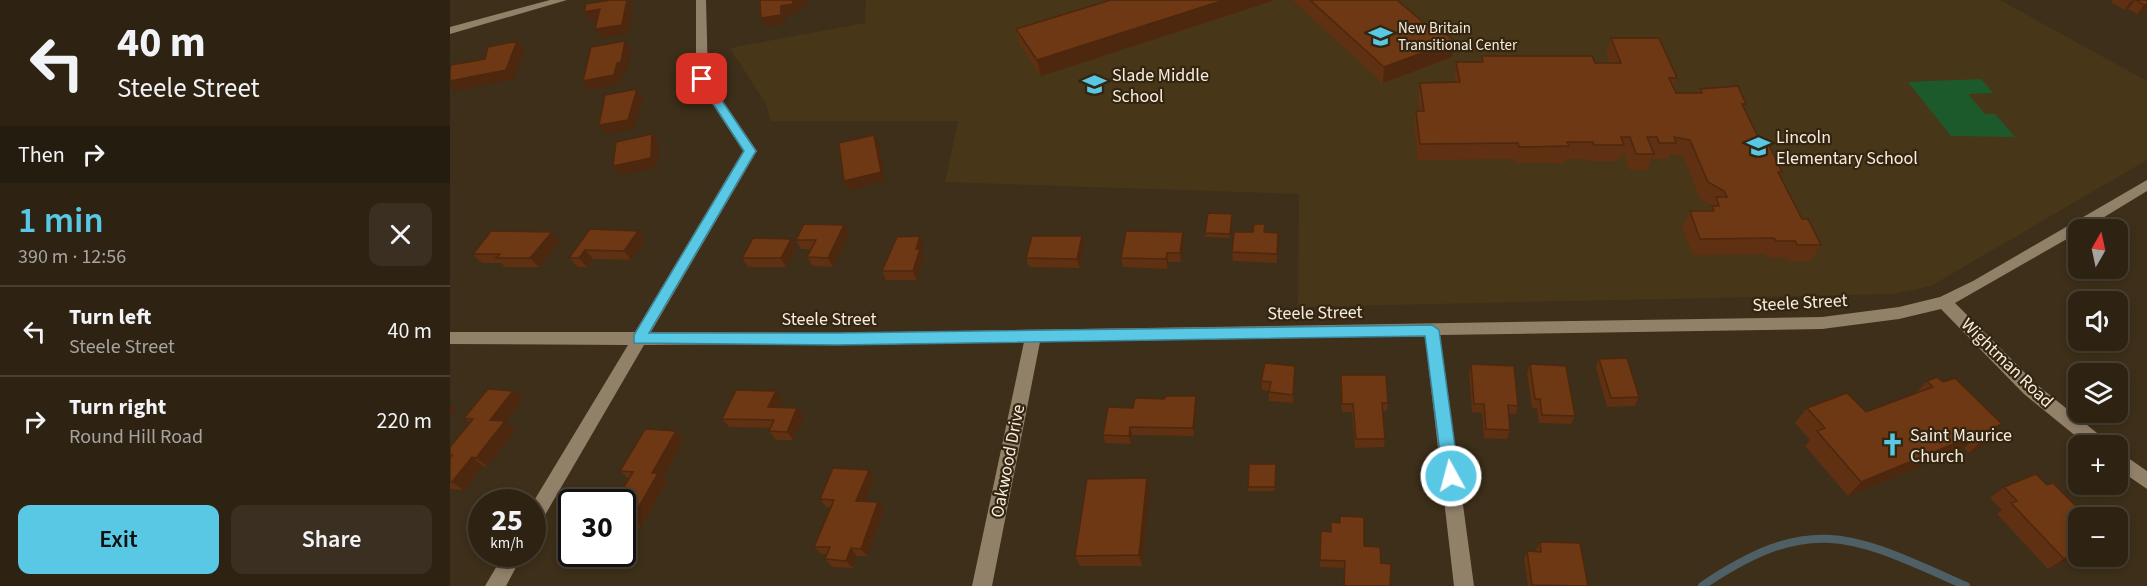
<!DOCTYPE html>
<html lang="en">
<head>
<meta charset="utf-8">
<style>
	body { margin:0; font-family:"Source Sans 3",sans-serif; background:#3a2f21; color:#f1f3f6; height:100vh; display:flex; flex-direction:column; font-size:22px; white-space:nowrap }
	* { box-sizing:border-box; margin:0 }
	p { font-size:20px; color:#a7a4a0 }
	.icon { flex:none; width:33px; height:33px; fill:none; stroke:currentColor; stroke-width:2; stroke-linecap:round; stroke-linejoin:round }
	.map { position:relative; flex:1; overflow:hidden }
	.sheet { display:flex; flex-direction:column; background:#2e2313; width:450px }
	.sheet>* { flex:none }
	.banner { background:#2e2313; color:#f1f3f6; overflow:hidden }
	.needle { width:39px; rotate:9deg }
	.tools { position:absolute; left:1618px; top:219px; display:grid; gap:12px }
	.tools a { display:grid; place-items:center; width:60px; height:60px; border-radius:12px; background:#2e2313; box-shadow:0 3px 9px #0003,0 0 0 2px #494033; font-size:30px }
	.speed { position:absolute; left:18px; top:489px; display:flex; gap:12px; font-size:30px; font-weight:700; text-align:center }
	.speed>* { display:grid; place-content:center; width:78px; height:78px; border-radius:50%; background:#2e2313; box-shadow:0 3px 9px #0003,0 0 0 2px #494033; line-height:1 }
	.speed small { font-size:15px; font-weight:400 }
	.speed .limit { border:3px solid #111; border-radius:9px; background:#fff; color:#111 }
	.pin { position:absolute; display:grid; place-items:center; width:51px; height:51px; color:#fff; margin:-26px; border-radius:12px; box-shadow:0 3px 9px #0006 }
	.me { position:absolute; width:66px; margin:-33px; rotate:353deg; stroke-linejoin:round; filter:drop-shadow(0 0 4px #0008) }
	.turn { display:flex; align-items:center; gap:21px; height:126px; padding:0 18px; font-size:27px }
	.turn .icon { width:78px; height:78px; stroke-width:2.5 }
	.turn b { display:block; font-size:42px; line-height:51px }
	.then { display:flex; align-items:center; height:57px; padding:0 18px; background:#0003; gap:12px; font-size:22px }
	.round { display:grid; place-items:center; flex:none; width:63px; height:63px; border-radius:12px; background:#3a2f21 }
	.headline { display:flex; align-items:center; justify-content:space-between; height:102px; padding:0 18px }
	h1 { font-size:36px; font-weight:600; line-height:45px; color:#59c8e5 }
	.primary-button { display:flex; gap:12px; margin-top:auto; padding:12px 18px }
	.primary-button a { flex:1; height:69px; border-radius:12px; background:#59c8e5; color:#111; font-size:24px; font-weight:600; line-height:69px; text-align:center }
	.primary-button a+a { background:#3a2f21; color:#f1f3f6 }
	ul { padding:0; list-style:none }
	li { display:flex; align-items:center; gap:18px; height:90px; padding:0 18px; border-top:2px solid #494033 }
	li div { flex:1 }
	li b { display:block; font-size:22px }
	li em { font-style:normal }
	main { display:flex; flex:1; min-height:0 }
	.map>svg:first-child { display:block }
	.built { fill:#483619 }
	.green { fill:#1d5a2b }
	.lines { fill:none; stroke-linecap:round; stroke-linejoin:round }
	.stream { stroke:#4e5f66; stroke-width:8 }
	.street { fill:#928169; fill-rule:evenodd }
	.wall { fill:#5f3011 }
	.shaded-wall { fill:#4d270e }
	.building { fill:#6e3814; stroke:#4d270e; stroke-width:1.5 }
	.route { fill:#59c8e5; stroke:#3a8295; stroke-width:1.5 }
	.labels { text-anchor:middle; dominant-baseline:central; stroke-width:4.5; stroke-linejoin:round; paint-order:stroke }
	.far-poi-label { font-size:15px; fill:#f6eddf; stroke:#33250f; text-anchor:start }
	.poi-label { font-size:18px; fill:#f6eddf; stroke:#33250f; text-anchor:start }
	.street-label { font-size:18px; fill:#f6eddf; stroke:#33250f }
</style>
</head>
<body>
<main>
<section class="sheet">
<div class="banner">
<div class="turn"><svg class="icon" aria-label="left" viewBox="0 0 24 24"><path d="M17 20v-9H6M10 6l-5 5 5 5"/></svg><div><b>40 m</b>Steele Street</div></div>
<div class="then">Then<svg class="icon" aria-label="right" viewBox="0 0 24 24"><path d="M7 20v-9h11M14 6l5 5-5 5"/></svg></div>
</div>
<div class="headline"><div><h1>1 min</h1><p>390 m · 12:56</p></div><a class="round"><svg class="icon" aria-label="close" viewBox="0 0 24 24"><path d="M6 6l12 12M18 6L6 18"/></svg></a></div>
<ul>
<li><svg class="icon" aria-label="left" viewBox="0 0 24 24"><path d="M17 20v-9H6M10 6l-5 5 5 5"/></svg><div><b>Turn left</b><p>Steele Street</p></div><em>40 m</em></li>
<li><svg class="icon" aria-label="right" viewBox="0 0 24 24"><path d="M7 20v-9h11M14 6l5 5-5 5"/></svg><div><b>Turn right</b><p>Round Hill Road</p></div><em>220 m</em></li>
</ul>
<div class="primary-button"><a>Exit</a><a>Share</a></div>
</section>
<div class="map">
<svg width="1697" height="586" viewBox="0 0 1697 586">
	<rect width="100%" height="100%" fill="#3d2f19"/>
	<!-- built -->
	<path class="built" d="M416,0h1134l147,81v79l-216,126 -38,8 -595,13 1,-113 -354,-12 13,-61h-187l-5,-17 -36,-56 135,-25z"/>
	<!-- green -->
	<path class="green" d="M1531,79l12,14 -25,1 17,20h10l20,23 -64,-1 -43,-54z"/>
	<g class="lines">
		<!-- stream -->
		<path class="stream" d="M1252,586c111,-75 151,-50 264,0"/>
		<!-- street -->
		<path class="street" d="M100,0h17l-117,34v-7z
			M246,0h10l2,79 49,72 -106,181 185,1 986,-16 77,-10 41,-10 33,-16 174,-101v11l-64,39h-4v2l-124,71 81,81 71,57 2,5h-21l-64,-52 -83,-85 -42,10 -77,10 -382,6 34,251h-20l-29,-250 -385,6 -48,244h-20l52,-244 -380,3 -106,182 -6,2v-25l96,-159 -178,-1v-12h185l108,-181 -47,-72z
			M1668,451l29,20v18l-29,-20z
			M54,554h19l-17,32h-21z"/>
	</g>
	<!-- wall -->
	<path class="wall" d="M661,0h164l-234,76 -21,-31 -4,-16z
		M842,0h105l55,57 -69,26z
		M1663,0h34v12l-10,2 -9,-5 -4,1 -13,-8z
		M1161,38l66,40 -4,10 3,5h22l2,-4 46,15 -2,5 17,34 21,29 -2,4 22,43 19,26 -10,16h-24l-2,-4 -19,1 -1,-4 -72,1 -11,-28 8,-16h20l2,-6 -12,-6 -17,-43 -12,-2 -2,5h-16l-1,-2 -5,13h-18l-5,-16h-3l-3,7h-29l-1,-2h-23l-1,4h-49l-1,-4 -96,1 -4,-33 2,-16h4l-2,-12 2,-16 35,-1 -1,-4 2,-16h25l1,-6 113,7h15l-4,-9z
		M782,214l-2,24 -25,-1v-4z
		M394,225l5,9 -16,33 -20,-1 -6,-9 5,-8h-11l-5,-9z
		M140,229l48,2 7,9 -14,20 -38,-1 -6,8h-9l-9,-9z
		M102,232l8,9 -21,26h-34l-4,-4h-19l-9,-9z
		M815,233h13l-1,30 -44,-2 -1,-9z
		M341,239l5,9 -10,19h-38l-6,-9z
		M734,241l-3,21h-13v7l-45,-2 -2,-9z
		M634,245l-4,23 -51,-1 -3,-9z
		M474,246l-2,7 2,5 -7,22h-31l-4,-9z
		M1149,359l40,38 -4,9 -28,1 -11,-39z
		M1021,364l47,42 -2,8h-7l1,16 -3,9 -23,-1 -2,-25 -10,-1 -3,-40z
		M1080,364l45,52 -4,8 -32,-1 -2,-15h-5l-5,-35z
		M845,366l-2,37 -24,-2v-10l-7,-1 -1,-9z
		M891,375l47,28 -1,8 -4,1 2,27 -1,8 -29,1 -3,-36h-10l-2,-28z
		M1477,381l68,53 -16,14 -10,5 -5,-5 -116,48 -43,-50 5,-6 -15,-17 12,-15 59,4 50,-19z
		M63,391l10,8 -17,23 9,8 -28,36h-4l-19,24 -14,-1v-42l20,-25 -6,-4z
		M332,400l-3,7 18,1 7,8 -11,24h-17l-7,-9 1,-3 -41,-1 -7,-8z
		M747,405l-3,31 -62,-1 -1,9 -26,-1 -2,-8 30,-27z
		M234,439l-21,39 4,3 -26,46 -19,-1v-24l7,-23 -9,-8z
		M826,464l-1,27h-27v-4z
		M419,470l5,8 -9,23 19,8 -17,47h-10l-4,12 -21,-1 -7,-8 3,-5h-7l-7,-7 17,-40h-5l-6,-8z
		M697,478l3,11 -8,77h-62l-5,-10z
		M1554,487l75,69 -31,13 -51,-55 5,-4 -12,-12z
		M881,522l33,24 17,17 9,23h-46v-18l-24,-1 1,-36 9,1z
		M1090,542l48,44h-60l-4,-27 3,-8 10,1 -1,-3z"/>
	<!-- shaded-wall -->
	<path class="shaded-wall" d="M177,0h2l4,6 -5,28 -27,4 -6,-9z
		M343,0h14l-1,6 -8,2v5l-12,2 -1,9 -19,3 -5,-9z
		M774,0h51l-234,76 -4,-16z
		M1685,0l-7,9 -4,1 7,-9z
		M1697,4v8l-10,2 7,-9z
		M150,9l6,9 -16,3 -6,-9z
		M67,41l7,9 -10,29 -60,12 -4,-5v-5z
		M175,41l6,9 -4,21 -4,1 -3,12 -31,6 -6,-9 34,-18z
		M1004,41l-2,16 -69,26 1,-16z
		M187,89l6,9 -9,31 -28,5 -7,-9z
		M202,134l7,9 -2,24 -37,8 -7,-9z
		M424,135l5,9 6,37 -36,9 -5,-9z
		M394,225l5,9 -16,33 -5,-9z
		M188,231l7,9 -14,20 -7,-9z
		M102,232l8,9 -21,26 -9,-9z
		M733,232l1,9 -3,21 -1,-9z
		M828,233l1,9 -2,21v-9z
		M470,236l4,10 -2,7 2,5 -7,22 -4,-9 3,-22z
		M632,236l2,9 -4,23 -3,-9z
		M341,239l5,9 -10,19 -5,-9z
		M135,250l8,9 -6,8 -8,-9z
		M717,253l1,9v7l-2,-10z
		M63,391l10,8 -17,23 9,8 -28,36 -11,-8 14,-38z
		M326,391l6,9 -7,16 -7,-9z
		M746,396l1,9 -3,31 -1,-8z
		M0,404l6,5 -6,8z
		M347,408l7,8 -11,24 -6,-8z
		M1552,424l-15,13 8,-3 -16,14 -10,5 16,-15 5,-9z
		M680,427l2,8 -1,9 -2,-8z
		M226,431l8,8 -21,39 4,3 -26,46 -9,-8 20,-46z
		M1530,433l-16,15 -116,48 13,-14z
		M22,457l11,9 -19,24 -12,-8z
		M419,470l5,8 -12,30 -6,-7z
		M697,478l3,11 -8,77 -3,-11z
		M428,502l6,7 -17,47 -6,-7z
		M401,548l6,8 -4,12 -7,-7z
		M1629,552v4l-31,13 16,-10z"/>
	<!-- building -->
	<path class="building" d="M160,0h17l-5,25 -27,4 5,-20 -16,3 2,-8z
		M310,0h33v4l-12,2v9l-20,3z
		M661,0h113l-187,60 -21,-31z
		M860,0h87l33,28 6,-2 18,15 -70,26z
		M1686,0h11v4l-3,1z
		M1161,38h48l18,40h-8l7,15h26l-2,-4 38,-3 8,18h-4l19,39h7l14,29h-4l24,47h6l13,26h-24l-2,-4h-19l-2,-3 -74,1 -10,-28h24l-2,-5h7l-3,-9h11l-3,-6 -16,-9 -18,-42 -16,-3 2,6h-17l-2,-6h-10l7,17h-18l-6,-17h-9l3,8h-30l-1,-3h-26l2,4 -50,1 -1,-4 -98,1 -4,-33h8l-4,-28 40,-1 -4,-20h27l-1,-6h110l3,7h26z
		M67,41l-11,29 -56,11v-12l1,-4 34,-6 3,-12z
		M175,41l-4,21 -4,1 -3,12 -31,6 8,-34z
		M187,89l-9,31 -29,5 6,-30z
		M202,134l-1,24 -38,8 3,-24z
		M424,135l7,37 -37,9 -5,-38z
		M758,213l24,1 -2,20 -25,-1z
		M354,224l40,1 -16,33 -21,-1 9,-17h-20z
		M804,224h11l-1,8 14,1 -1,21 -45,-2 2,-20h19z
		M140,229l48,2 -14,20 -39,-1 -6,8h-10z
		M41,231l61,1 -22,26h-34l4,-4h-27z
		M676,231l57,1 -3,21h-13l-1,6 -45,-1z
		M470,236l-4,13h4l-7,22h-31l15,-34z
		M582,236h50l-5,23 -51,-1z
		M303,238l38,1 -10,19h-39z
		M1177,358l12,39 -28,1 -12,-39z
		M815,363l30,3 -2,29 -24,-3 2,-10 -10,-1z
		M1021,364l43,2 4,40 -10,-1 2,25 -24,-1 -2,-25h-10z
		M1080,364l36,2 9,50 -33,-1 -2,-16h-5z
		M891,375h45l2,28h-6l3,36h-29l-3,-35h-11z
		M1487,377l6,5 12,-4 47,46 -12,5 5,5 -10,4 -5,-5 -119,49 -44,-51 8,-3 -18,-20 40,-15 19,19 67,-25 -6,-6z
		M38,389l25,2 -23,29 15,1 -29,37 -4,-1 -20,25h-2v-24l2,-3h-2v-8l23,-28 -9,-1z
		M286,390l40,1 -8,16 29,1 -10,24 -18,-1 5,-11 -52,-1z
		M716,396h30l-3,32 -63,-1 -1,9 -26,-1 5,-28 25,1 2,-10 29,1z
		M195,429l31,2 -24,42h6l-26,46h-10v-17h-7l18,-30 -13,-1z
		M799,464h27l-1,23h-27z
		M383,468l36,2 -13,31 22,1 -17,47 -10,-1 -5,13 -21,-2 5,-12h-16l20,-47 -14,-1z
		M1586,474l11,11 6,-2 35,35h-9v34l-15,7 -53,-56 6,-2 -13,-14z
		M697,478l-8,77 -64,1 12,-77z
		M890,516l24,1v29l16,1 1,16 10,1 -1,22h-46l1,-25 -25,-1 1,-29 10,1v-10l9,1z
		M1090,542l40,1 8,43 -56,-1 -5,-34 14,1z"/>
	<!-- route -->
	<path class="route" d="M252,76l4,1 50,74 -107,182h187l596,-8 7,5 20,146 -2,5 -6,2 -5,-2 -3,-5 -18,-140 -589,9 -202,-2v-8l110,-184 -47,-72z"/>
	<!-- icons -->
	<defs>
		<symbol id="school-bare" viewBox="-9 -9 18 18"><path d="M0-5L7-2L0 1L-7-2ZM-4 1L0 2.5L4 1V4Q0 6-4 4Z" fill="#59c8e5" stroke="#33250f" stroke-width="2.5" paint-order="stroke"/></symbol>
		<symbol id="church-bare" viewBox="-9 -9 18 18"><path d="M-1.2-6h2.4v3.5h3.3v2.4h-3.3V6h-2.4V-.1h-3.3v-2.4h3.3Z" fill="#59c8e5" stroke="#33250f" stroke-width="2.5" paint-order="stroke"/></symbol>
	</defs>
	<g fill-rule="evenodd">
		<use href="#school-bare" x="914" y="20" width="33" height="33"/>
		<use href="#school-bare" x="628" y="68" width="33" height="33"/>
		<use href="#school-bare" x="1292" y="130" width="33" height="33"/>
		<use href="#church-bare" x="1426" y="428" width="33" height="33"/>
	</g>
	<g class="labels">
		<!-- far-poi labels -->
		<g class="far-poi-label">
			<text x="948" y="28">New Britain<tspan x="948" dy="17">Transitional Center</tspan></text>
		</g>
		<!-- poi labels -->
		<g class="poi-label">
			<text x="662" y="75">Slade Middle<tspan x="662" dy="21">School</tspan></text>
			<text x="1326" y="137">Lincoln<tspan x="1326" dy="21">Elementary School</tspan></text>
			<text x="1460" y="435">Saint Maurice<tspan x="1460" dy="21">Church</tspan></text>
		</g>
		<!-- street labels -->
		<g class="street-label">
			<text transform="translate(1350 303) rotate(-3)">Steele Street</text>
			<text transform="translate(865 313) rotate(-1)">Steele Street</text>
			<text x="379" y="319">Steele Street</text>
			<text transform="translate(1557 363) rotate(44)">Wightman Road</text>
			<text transform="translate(558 461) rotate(-79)">Oakwood Drive</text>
		</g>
	</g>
</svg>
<div class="tools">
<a><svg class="needle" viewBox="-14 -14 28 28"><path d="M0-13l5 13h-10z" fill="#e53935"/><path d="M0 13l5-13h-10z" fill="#a7a4a0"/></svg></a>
<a><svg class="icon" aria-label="sound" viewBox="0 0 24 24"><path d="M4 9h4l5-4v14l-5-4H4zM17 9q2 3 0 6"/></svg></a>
<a><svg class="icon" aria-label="layers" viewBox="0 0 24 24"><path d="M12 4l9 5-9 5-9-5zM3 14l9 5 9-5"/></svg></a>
<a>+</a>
<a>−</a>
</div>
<div class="speed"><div>25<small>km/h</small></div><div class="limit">30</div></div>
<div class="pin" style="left:252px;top:79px;background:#d93025"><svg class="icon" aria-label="arrive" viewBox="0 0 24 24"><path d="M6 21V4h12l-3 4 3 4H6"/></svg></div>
<svg class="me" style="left:1001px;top:476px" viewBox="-20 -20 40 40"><circle r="17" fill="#59c8e5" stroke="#fff" stroke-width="3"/><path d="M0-11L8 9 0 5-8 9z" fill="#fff"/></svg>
</div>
</main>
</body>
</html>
